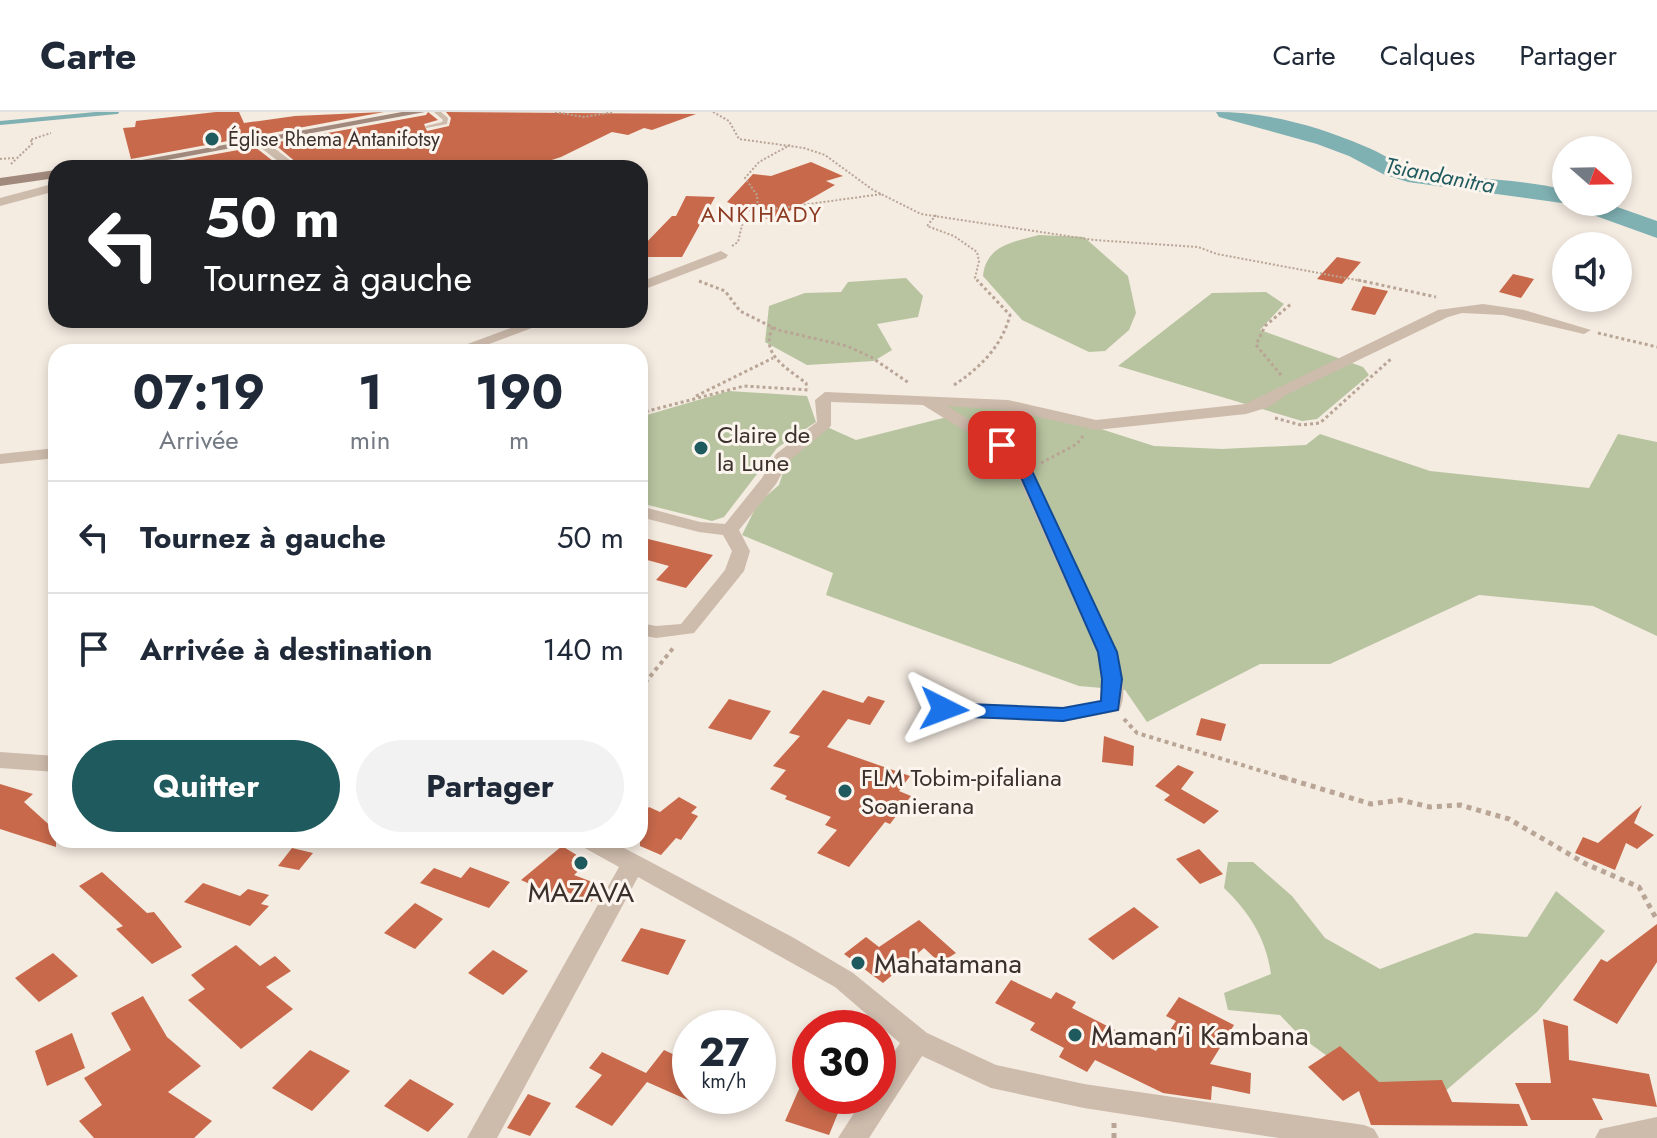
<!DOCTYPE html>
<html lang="fr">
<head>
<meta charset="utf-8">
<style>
	body { margin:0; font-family:Jost,sans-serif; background:#f2f2f3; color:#1f2937; height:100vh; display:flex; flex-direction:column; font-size:30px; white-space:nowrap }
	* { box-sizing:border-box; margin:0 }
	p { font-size:26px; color:#747a83 }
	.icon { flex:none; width:44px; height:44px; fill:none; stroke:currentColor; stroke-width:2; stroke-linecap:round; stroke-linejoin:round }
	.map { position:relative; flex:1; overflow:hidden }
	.drawer { position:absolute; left:48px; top:232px; width:600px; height:504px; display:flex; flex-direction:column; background:#fff; border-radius:24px; box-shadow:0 4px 12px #0003 }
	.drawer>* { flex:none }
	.hud { position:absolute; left:48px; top:48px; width:600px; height:168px; border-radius:24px; box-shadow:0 4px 12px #0003; background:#202124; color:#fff; overflow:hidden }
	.needle { width:52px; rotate:110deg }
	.controls { position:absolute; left:1552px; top:24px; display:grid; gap:16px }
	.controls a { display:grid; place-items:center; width:80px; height:80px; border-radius:50%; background:#fff; box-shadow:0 4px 12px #0003; font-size:40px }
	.speed { position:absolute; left:672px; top:898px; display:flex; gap:16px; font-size:40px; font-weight:700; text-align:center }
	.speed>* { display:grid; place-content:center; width:104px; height:104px; border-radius:50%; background:#fff; box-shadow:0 4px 12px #0003; line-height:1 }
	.speed small { font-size:20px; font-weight:400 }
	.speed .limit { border:12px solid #d22; background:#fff; color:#111 }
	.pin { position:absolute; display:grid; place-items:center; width:68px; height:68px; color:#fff; margin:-34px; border-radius:16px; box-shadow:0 4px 12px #0006 }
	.me { position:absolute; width:88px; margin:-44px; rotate:93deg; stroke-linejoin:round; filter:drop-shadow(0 0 6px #0008) }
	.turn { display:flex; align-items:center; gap:28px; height:168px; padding:0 24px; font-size:36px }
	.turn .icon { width:104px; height:104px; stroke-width:2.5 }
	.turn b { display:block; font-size:56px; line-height:68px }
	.eta { display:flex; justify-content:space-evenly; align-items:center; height:136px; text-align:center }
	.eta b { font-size:48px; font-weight:700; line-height:56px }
	.button { display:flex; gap:16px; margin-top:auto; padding:16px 24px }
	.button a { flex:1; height:92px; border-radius:48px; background:#1f5a5e; color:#fff; font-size:32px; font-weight:700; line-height:92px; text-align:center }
	.button a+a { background:#f2f2f3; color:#1f2937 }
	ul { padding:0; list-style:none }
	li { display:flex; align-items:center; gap:24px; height:112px; padding:0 24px; border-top:2px solid #e0e1e3 }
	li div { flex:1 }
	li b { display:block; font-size:30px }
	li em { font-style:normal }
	header { display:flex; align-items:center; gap:48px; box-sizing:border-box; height:112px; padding:0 40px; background:#fff; border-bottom:2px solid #e0e1e3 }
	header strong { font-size:38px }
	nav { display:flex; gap:44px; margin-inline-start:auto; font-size:28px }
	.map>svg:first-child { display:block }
	.green { fill:#b8c4a0 }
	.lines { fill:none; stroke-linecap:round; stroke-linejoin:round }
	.stream { stroke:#7fb0b2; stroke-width:4 }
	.river { fill:#7fb0b2; fill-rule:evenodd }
	.building { fill:#c8694b }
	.path-far3 { stroke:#b9a596; stroke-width:2; stroke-dasharray:2 2; stroke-linecap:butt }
	.path-far2 { stroke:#b9a596; stroke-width:3; stroke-dasharray:3 3; stroke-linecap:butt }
	.path-far1 { stroke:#b9a596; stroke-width:4; stroke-dasharray:4 4; stroke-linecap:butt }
	.path { stroke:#b9a596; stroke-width:5; stroke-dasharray:5 5; stroke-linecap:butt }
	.lane { fill:#cdbbac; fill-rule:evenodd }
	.street { fill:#cdbbac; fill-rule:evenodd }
	.secondary { fill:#a18a7d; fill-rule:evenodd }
	.route { fill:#1a73e8; stroke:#114b97; stroke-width:2 }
	.poi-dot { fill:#1f5a5e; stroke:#fbf5ee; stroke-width:3 }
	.labels { text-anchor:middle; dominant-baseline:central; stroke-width:6; stroke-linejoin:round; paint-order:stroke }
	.far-poi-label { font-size:20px; fill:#3b302b; stroke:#fbf5ee; text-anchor:start }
	.far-water-label { font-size:22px; font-style:italic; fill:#1f5a5e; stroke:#fbf5ee }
	.far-neighbourhood-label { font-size:22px; letter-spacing:2px; fill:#8c3b22; stroke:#fbf5ee }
	.poi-label { font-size:24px; fill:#3b302b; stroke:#fbf5ee; text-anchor:start }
	.near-poi-label { font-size:28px; fill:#3b302b; stroke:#fbf5ee; text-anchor:start }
</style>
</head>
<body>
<header>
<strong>Carte</strong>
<nav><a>Carte</a><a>Calques</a><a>Partager</a></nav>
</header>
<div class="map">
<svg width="1657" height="1026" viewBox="0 0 1657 1026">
	<rect width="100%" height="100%" fill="#f4ebe1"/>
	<!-- green -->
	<path class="green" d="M1039,123l45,2 44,39 8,37 -7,17 -24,21 -16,1 -67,-32 -39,-44c3,-31 31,-34 56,-41z
		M906,166l17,18 -5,21 -41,7 15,26 -18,11 -67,4 -42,-23 4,-36 36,-13 36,-1 7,-10z
		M1266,180l18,12 -24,26 103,37 6,8 -52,44 -15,2 -184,-55 94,-73z
		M729,279l78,5 9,26 -39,26 -53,69 -12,4 -72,-18v-86z
		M933,289l54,4 89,16 78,25 68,3 84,-4 14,-11 110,37 159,17 29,-54 39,8v194l-64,-30 -114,-11 -149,69h-70l-113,58 -22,-32 -46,-4 -253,-91 7,-22 -91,-38 16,-32 21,-18 7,-22 41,-36 29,13 95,-24z
		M1228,750h25l39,34 33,42 55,31 95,-36 52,4 29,-46 49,40 -68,81 -94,81 -76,-8 -66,-48 -21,-22 -52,-5 -4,-17 47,-19c-5,-36 -22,-62 -47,-86z"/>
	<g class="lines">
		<!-- stream -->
		<path class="stream" d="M0,11l117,-11"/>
		<!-- river -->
		<path class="river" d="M1216,0c51,0 102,14 148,34 18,7 32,18 50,23 50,12 102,8 152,21v12h37l54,19v17l-86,-31 -2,-3 -161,-22 -25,-8 -34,-18 -32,-12 -98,-27z"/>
	</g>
	<!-- building -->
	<path class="building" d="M216,0h23l5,11 51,-7 89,-4 -253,47 -8,-31 12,-1 1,-6z
		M428,0l10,8 -14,4 3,7 22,-5 2,-8 -5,-6 250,2 -44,16 -8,-2 -16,7 -16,-3 -51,25 -34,11h-224l-30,-25 153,-28z
		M255,35l27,21h-97v-7l-41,6z
		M811,50l32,14 -17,5 9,4 -63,36 -45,-19 26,-28 18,2z
		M686,84l29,1 -33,60h-42v-8l32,-33h4z
		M1337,145l24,5 -19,22 -25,-5z
		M1513,162l21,5 -13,19 -22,-6z
		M1363,174l25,5 -13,24 -24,-5z
		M640,425l49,12 24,6 -27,33 -30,-8 13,-14 -29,-8z
		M823,578l40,13 5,-7 17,5 -15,24 -22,-6 -21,28 83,29 -11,15 12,5 -21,28 -5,-2 -36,45 -32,-14 20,-23 -12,-5 6,-8 -46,-18 2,-3 -17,-7 16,-19 -13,-4 27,-30 -11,-3z
		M729,587l42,12 -20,29 -43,-12z
		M1201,606l25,6 -5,17 -25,-6z
		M1104,624l30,10 -1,20 -31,-4z
		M1178,653l16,7 -13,17 38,22 -15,13 -40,-24 6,-5 -15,-9z
		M0,672l33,10 -9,8 32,29v16l-56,-18z
		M679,685l18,10 -6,6 7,3 -17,24 -5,-2 -15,17 -21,-9v-29l9,-10 11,5z
		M1642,693l-8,18 20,12 -17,14 -11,-6 -11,27 -40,-17 8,-16 15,6z
		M562,734l26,16 -14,13 29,11 -12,16 -29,-12 -5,6 -36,-16z
		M292,736l21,5 -14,17 -21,-4z
		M1199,737l24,25 -23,10 -24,-25z
		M470,755l40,15 -21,26 -69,-25 14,-15 27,10z
		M102,760l45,41 7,-1 28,35 -30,17 -36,-35 7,-3 -44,-40z
		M203,771l37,13 8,-7 21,6 -8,9 8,2 -19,20 -66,-24z
		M415,791l28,16 -28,30 -31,-16z
		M1134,795l25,20 -46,33 -25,-21z
		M919,808l37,33 -16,10 -16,-15 -41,35 -39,-29 22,-17 13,10z
		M1657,812v38l-40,62 -44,-24 28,-41 6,3z
		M641,816l45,12 -18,35 -47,-14z
		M236,833l24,21 15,-10 16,15 -25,16 27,22 -52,40 -53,-49 17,-11 -14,-14z
		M493,838l35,21 -25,24 -35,-22z
		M53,841l25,23 -39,26 -24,-24z
		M1011,868l40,19 5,-7 20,10 -4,6 84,43 20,-30 -10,-5 13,-19 55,28 -24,39 41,9 -1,21 -38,-8 -1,14 -48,-7 -68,-33 -8,12 -28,-15 5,-9 -34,-18 5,-7 -40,-20z
		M143,884l24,41 34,29 -33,26 44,29 -18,17h-100l-15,-17 23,-16 -18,-27 47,-28 -20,-37z
		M1543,907l25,7 1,34 80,14 8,33 -65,-9 11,22h-72l-16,-37h36z
		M72,921l13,35 -38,18 -12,-35z
		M1340,934l39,36 63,-2 10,22 67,2 9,22 -157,-1 -12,-34 -16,10 -35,-34z
		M310,938l40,21 -38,40 -40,-23z
		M664,938l26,12v39l-43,-19 -35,44 -37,-19 27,-32 -13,-7 13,-16 44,21z
		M810,952v32h35l-16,39 -44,-14z
		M410,967l44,25 -26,28 -44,-26z
		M528,982l23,9 -21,33 -23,-8z"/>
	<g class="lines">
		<!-- path-far3 -->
		<path class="path-far3" d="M555,0l29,5 30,-5
			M713,0l16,9 10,18 65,9 21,7 48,35 48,24 173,26 104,7 19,7 150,28
			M0,47l14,-1
			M11,52l22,-21 -3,-3 21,-7
			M758,99l-1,-16 -12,-17 14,-16 31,-17
			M936,103l-9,11 27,10 23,16 2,9 -4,17 4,4
			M732,134l6,-4 4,-17 16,-14 124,-17"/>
		<!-- path-far2 -->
		<path class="path-far2" d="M1358,168l78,17
			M699,169l26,10 15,20 38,19 69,16 24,11 38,26
			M773,215c-14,27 14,41 33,56l1,6
			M1598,221l59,14
			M1281,263l-25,-30 9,-19 26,-22
			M954,273c26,-17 48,-39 56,-70l-33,-35
			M696,284l77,-38
			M640,301l104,-27 65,4
			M1275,306l26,7 19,-2 72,-65
			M1041,351l36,-19 6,-8"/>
		<!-- path-far1 -->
		<path class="path-far1" d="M640,577l34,-42
			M1124,607l13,14 151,46"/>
		<!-- path -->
		<path class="path" d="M1282,665l89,27 29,-4 30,7 30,-2 49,14 77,45 53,23 18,33
			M1114,1011v15"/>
		<!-- lane -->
		<path class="lane" d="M434,0h7l7,6 -1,6 -21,4v-2l16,-4 1,-2z"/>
		<!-- street -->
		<path class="street" d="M256,28h8l36,28h-13l-31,-24z
			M56,71v8l-56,15v-8z
			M721,139l7,4 -2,3 -86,33v-9z
			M1483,192l41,6 67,20 -7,4 -81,-19 -41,-2 -14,4 -162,78 -17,12 -23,7 -150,16 -88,-20 -61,-4 76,46 94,200c4,18 11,42 2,59l-56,11 -119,-6 -8,-2 -3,-5 3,-5 8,-2 119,6 37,-7 2,-22 -5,-27 -87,-193 -87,-54 -92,-3v24l-42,35 -13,23 -37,46 11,21 -6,20 -50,62 -38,5 -16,-3v-12l16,3 25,-2 44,-54 7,-19 -9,-16 -24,-3 -59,-15v-11l60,16 25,2 37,-46 14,-24 41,-32 -2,-22 10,-8 183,8 88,20 149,-16 193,-94z
			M532,208h21l-85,32h-22z
			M56,336v10l-56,6v-10z
			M0,640l56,4v16l-56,-4z
			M577,728h32l185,98 59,35 74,60 69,32 88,19 280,41 10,4 5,9h-100l-195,-30 -93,-20 -69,-32 -53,82h-31l27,-42h13v-20l22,-33 -65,-56 -197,-110 -141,261h-30l152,-271 -38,-21z
			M1657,1005v21h-62l5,-9z"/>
		<!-- secondary -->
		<path class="secondary" d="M402,0h23l-301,56h-26z
			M56,58v8l-56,8v-8z"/>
	</g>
	<!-- route -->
	<path class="route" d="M1002,328l23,16 92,196 5,27 -4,31 -55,11 -119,-5 -9,-7 9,-6 119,5 38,-7 1,-22 -4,-27 -77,-175 -10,-19 -17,-13z"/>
	<!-- markers -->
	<g class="poi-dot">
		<circle cx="212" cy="27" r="8"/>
		<circle cx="701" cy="336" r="8"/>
		<circle cx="845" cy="679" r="8"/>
		<circle cx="581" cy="751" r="8"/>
		<circle cx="858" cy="851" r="8"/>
		<circle cx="1075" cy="923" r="8"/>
	</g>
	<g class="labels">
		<!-- far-poi labels -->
		<g class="far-poi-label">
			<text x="228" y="27">Église Rhema Antanifotsy</text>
		</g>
		<!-- far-water labels -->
		<g class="far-water-label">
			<text transform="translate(1440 63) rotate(11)">Tsiandanitra</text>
		</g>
		<!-- far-neighbourhood labels -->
		<g class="far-neighbourhood-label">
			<text x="762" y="102">ANKIHADY</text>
		</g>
		<!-- poi labels -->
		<g class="poi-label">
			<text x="717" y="322">Claire de<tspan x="717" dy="28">la Lune</tspan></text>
			<text x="861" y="665">FLM Tobim-pifaliana<tspan x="861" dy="28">Soanierana</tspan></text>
		</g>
		<!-- near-poi labels -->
		<g class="near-poi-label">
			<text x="581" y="780" text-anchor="middle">MAZAVA</text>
			<text x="874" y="851">Mahatamana</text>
			<text x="1091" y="923">Maman'i Kambana</text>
		</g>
	</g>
</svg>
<div class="controls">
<a><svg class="needle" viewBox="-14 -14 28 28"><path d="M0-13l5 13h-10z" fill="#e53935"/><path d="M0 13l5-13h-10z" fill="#747a83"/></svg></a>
<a><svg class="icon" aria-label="sound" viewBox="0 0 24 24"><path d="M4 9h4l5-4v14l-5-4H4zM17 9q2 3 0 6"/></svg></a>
</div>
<div class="speed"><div>27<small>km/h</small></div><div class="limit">30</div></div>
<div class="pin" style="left:1002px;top:333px;background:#d93025"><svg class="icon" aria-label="arrive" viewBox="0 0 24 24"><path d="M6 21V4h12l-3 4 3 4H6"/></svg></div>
<svg class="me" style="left:944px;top:597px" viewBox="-20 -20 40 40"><path d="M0-17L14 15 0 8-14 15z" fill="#1a73e8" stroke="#fff" stroke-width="4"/></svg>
<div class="hud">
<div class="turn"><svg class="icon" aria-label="left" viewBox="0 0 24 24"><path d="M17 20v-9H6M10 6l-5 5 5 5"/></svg><div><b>50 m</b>Tournez à gauche</div></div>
</div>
<section class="drawer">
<div class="eta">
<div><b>07:19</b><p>Arrivée</p></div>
<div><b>1</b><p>min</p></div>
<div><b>190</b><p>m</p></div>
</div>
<ul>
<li><svg class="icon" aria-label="left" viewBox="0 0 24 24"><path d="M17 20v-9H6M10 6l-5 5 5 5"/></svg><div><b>Tournez à gauche</b></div><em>50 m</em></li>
<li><svg class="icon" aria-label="arrive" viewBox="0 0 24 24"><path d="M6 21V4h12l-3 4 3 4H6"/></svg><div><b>Arrivée à destination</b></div><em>140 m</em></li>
</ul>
<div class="button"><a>Quitter</a><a>Partager</a></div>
</section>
</div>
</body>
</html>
